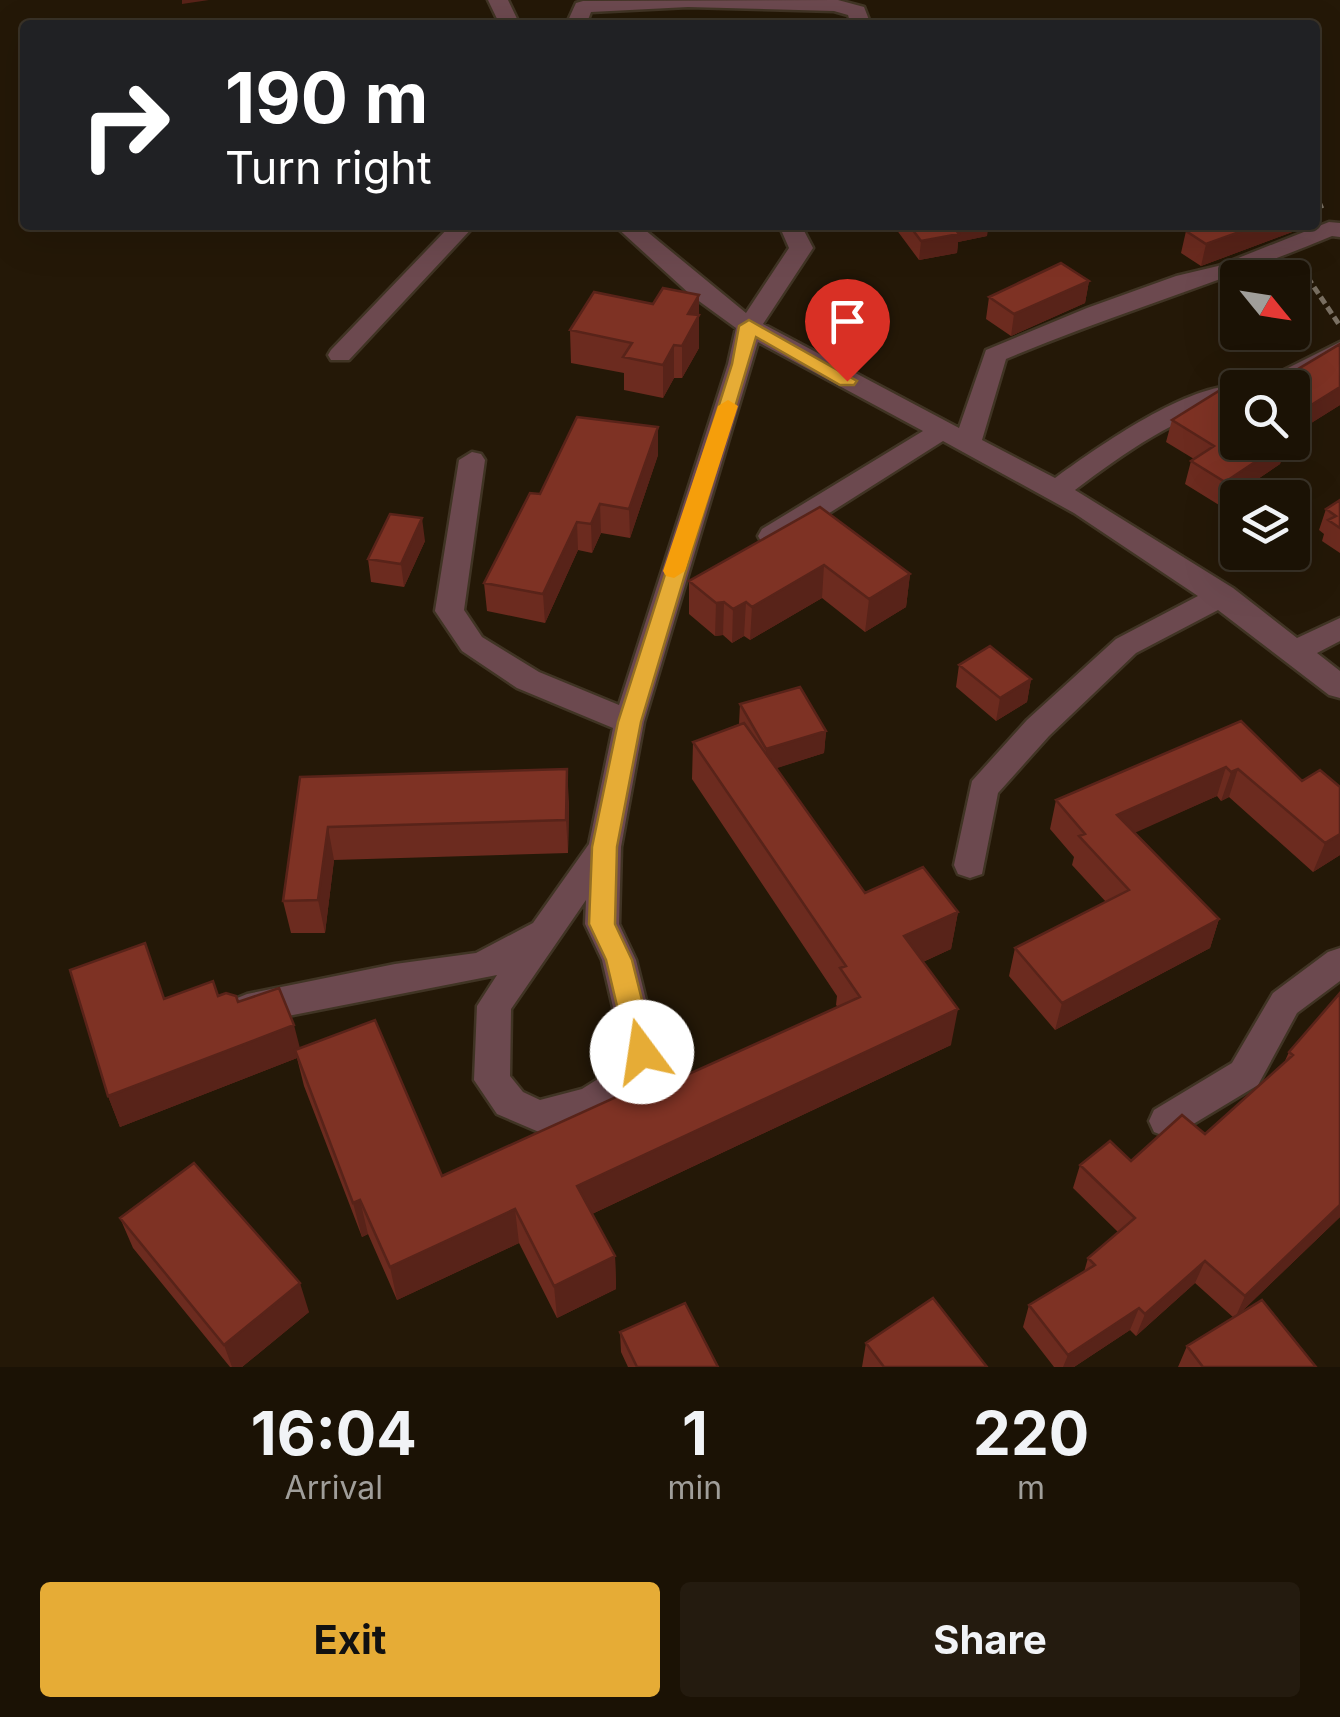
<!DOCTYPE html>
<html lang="en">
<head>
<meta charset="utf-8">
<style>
	body { margin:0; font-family:Inter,sans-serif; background:#241b0f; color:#f1f3f6; height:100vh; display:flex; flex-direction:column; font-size:38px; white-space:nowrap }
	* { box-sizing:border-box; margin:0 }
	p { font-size:32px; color:#a09e9a }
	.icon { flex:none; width:55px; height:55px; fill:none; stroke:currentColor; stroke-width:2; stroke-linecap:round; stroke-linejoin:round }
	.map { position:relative; height:1367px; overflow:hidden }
	.details { display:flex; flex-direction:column; background:#1b1205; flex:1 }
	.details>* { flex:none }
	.hud { position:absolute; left:20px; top:20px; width:1300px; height:210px; border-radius:10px; box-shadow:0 10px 40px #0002,0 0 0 2px #393227; background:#202124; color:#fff; overflow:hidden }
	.needle { width:65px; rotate:120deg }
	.controls { position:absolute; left:1220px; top:260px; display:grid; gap:20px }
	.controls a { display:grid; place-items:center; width:90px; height:90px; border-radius:10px; background:#1b1205; box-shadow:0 10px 40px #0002,0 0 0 2px #393227; font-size:50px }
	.pin { position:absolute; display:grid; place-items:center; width:85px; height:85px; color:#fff; margin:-102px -42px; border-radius:50% 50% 50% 0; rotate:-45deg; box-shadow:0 0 10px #0007 }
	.pin .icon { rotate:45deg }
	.me { position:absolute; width:110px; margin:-55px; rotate:346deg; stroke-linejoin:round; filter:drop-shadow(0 0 8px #0008) }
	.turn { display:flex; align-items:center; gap:35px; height:210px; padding:0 40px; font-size:45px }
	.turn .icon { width:130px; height:130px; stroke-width:2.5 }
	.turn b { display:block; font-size:70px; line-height:85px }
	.eta { display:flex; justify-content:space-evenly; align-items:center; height:170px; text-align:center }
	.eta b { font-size:60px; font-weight:700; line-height:70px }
	.primary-button { display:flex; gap:20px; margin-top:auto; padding:20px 40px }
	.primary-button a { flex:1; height:115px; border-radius:10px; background:#e6ac36; color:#111; font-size:40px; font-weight:700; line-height:115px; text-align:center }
	.primary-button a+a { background:#241b0f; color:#f1f3f6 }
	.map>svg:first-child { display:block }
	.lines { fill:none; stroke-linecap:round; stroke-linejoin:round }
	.street-casing { stroke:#403424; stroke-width:5 }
	.path { stroke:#7c7264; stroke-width:5; stroke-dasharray:8 4; stroke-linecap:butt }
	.street { fill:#6c494f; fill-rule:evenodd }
	.wall { fill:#6c2b1f }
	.shaded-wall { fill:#582319 }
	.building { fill:#7e3224; stroke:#582319; stroke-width:2.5 }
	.route { fill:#e6ac36; stroke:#967023; stroke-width:2.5 }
	.slow { fill:#f59e0b }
</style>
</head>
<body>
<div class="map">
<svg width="1340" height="1367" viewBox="0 0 1340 1367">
	<rect width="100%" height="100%" fill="#241807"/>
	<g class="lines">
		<defs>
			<path id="street" d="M488,0h20l12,25h-20z
				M838,0l26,7 7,18h-20l-3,-10 -14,-4 -146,-4 -97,5 -5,13h-20l10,-22 7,-2z
				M1329,222l11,1v14l-8,-1c-108,45 -218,78 -326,123l-24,81 73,38c40,-29 143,-103 192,-91l-9,1v13c-60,13 -115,53 -163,89l158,98 64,50 43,-20v23l-23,12 23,18v27l-11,-3 -111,-85 -82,43 -87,83 -51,57 -16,81 -12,4 -12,-4 -4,-9 18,-84 55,-61 89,-81 82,-43 -124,-83 -131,-72 -161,102h-20l-4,-7 4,-7 161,-98 -165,-89 -114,380 -23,125 -2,77 17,36 23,92 -24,42 -31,20 -65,18 -42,-18 -23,-34 3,-74 20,-31 -250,49 -12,-5 -5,-10 5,-10 12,-5 148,-30 81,-11 57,-30 56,-79 24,-116 -96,-40 -55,-37 -27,-40 24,-151 13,-8 9,2 4,6 -21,150 18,27 57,35 80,33 109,-341 8,-36 -44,-32 -78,-71h25l107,88 43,-65 -10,-23h22l12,23 -50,76 196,104 27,-78 101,-42 89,-32 42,-10zM586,900l-1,24 17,36 21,90 -14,22 -27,17 -42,11 -17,-8 -13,-16 1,-67z
				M451,225h24l-126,135h-18l-3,-5 3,-5z
				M1340,342v17l-59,29h-33z
				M1340,948v33l-43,32 -39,72 -78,47 -13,5 -13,-5 -5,-11 5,-11 78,-47 41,-70 55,-41z"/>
		</defs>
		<!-- street casing -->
		<use href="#street" class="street-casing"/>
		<!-- path -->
		<path class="path" d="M1315,169l4,1 -3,25 6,14
			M1305,265l5,16 30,45"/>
		<!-- street -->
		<use href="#street" class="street"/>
	</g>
	<!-- wall -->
	<path class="wall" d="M893,225h95l-1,11 -29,6 -1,11 -38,7z
		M1311,225l-110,41 -20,-13 5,-22z
		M1089,281l-4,22 -74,33 -25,-17 3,-22z
		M699,295v53l-17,30h-8l-11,20 -39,-8v-17l-53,-10 -1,-33 83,-26z
		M1340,344v61l-48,30v-47h-54v54h49l-7,22 -61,41 -34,-21 6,-23 3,-2 -28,-17 6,-22 50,-31 23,-7 3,-8 20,13z
		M658,455l-28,83 -29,-5 -9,20 -14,-3 -33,73 -58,-12 -3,-28 56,-89z
		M1340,500v53l-18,-12 2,-7 -5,-4 7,-21z
		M820,507l90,67 -4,33 -41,25 -43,-34 -72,42 -6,-4 -12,7 -9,-8 -8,1 -26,-22v-33z
		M425,541l-21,46 -33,-5 -3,-23z
		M959,665l72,14 -4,23 -31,19 -40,-34z
		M740,704l86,27 -2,22 -48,15 89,125 93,19 -7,37 -28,13 28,83 -359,169 23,42 1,33 -59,29 -38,-75 -122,57 -29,-66 -6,3 -58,-151 -7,-28 -177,69 -12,-31 56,-97 54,-3 20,6 62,46 142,128 198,-89 -1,-13h50l149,-67 -2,-2 1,-9 -145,-217 1,-37 46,-18z
		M1241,721l99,134 -27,17 -84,-75 -8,4 -4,-5 -82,36 84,87 -9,29 -155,82 -46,-54 6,-28 91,-46 -34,-37 2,-8 -24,-28 6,-29z
		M300,777l269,25 -1,51 -234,7 -9,73h-34l-8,-32z
		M1340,993v224l-102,98 78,52h-138l9,-21 47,-28 -39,-35 -59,53 -6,-6 -56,37h-20l-31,-40 6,-22 55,-33 4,-14 30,-26 -45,-44 7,-23 51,-4 74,-27 79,-71 5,-11z
		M120,1218l189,94 -67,55h-12l-97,-119z
		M620,1332l98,35h-90l-7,-15z
		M866,1343l121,24h-125z"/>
	<!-- shaded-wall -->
	<path class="shaded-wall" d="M182,0h27l-27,4z
		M951,225h37l-1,11 -29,6 -1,11 -38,7 2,-19z
		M1259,225h52l-110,41 5,-22z
		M1089,281l-4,22 -74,33 3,-22z
		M699,295v53l-17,30v-32l6,-32z
		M674,345v33l-11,20v-33z
		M1340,387v18l-48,30v-18z
		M658,427v28l-28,83 -1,-29z
		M1285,442h2l-7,22 -61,41 6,-23z
		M600,504l1,29 -9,20 -1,-29z
		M422,518l3,23 -21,46 -3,-23z
		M577,522l1,28 -33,73 -2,-29z
		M824,565l-2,33 -72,42 2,-33z
		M910,574l-4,33 -41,25 4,-33z
		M724,602l-1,33 -8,1 1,-33z
		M746,602l-2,34 -12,7 1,-34z
		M1031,679l-4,23 -31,19 4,-23z
		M826,731l-2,22 -59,19 1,-23z
		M1226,767l-9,29 -107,48 7,-29z
		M567,769l2,33 -1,51 -2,-33z
		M1238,769l-9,28 -8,4 10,-29z
		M328,827l6,33 -9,73 -7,-33z
		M1340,834v21l-27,17 12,-29z
		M958,912l-7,37 -53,24 6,-37z
		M1219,919l-9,29 -155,82 7,-27z
		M958,1009l-7,36 -372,175 -2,-34z
		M294,1025l8,31 -7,-6 2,8 -177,69 -12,-31z
		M360,1200l8,34 -6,3 -9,-34z
		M1340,1205v12l-105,101 10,-22z
		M515,1209l4,34 -122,57 -7,-33z
		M615,1256l1,33 -59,29 -3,-32z
		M1205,1261l-10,22 -59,53 9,-22z
		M300,1283l9,29 -67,55h-10l-8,-22z
		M1139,1308l-9,22 -56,37h-11l5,-12z"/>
	<!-- building -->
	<path class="building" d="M909,225h43l7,9 -38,7z
		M1200,225h59l-53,19 -20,-13z
		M1061,263l28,18 -75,33 -25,-17z
		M663,288l36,7 -11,19 11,1 -17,31 -8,-1 -11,20 -40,-8 9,-14 -62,-13 24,-38 59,12z
		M1340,344v43l-48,30v-29h-54v54h47l-60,40 -34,-21 23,-15 -42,-26 50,-31 23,-7 3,-8 20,13z
		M577,417l81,10 -29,82 -29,-5 -9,20 -14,-2 -34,72 -59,-11 46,-90 10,1z
		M1340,500v28l-12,-8 8,-4 -10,-7z
		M820,507l90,67 -41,25 -45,-34 -72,42 -6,-5 -13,7 -9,-7 -8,1 -27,-22z
		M390,514l32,4 -21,46 -33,-5z
		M990,646l41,33 -31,19 -41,-33z
		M800,687l26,44 -60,18 -26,-45z
		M1241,721l61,60 18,-11 20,17v47l-15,9 -87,-74 -7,3 -5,-5 -109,48 102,104 -157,84 -47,-55 114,-58 -50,-54 6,-2 -29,-34z
		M744,723l121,170 58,-26 35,45 -54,24 54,73 -381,177 38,70 -61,30 -39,-77 -125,58 -30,-67 -7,3 -58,-153 80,-30 67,156 203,-92 -6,-10 39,-17 11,17 171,-77 -20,-29 6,-2 -153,-224z
		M567,769l-1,51 -238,7 -10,73 -35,1 17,-124z
		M145,943l19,56 49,-18 5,15 8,-3 10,3 2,6 41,-14 15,37 -186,71 -38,-126z
		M1340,993v212l-95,91 -40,-35 -60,53 -6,-6 -71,47 -39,-50 66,-40 -7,-7 47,-40 -55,-53 30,-24 21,20 51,-46 23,19 88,-79 -4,-3z
		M194,1163l106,120 -76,62 -104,-127z
		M933,1298l54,69h-103l-18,-24z
		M1262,1300l54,67h-113l-16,-21z
		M685,1303l33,64h-81l-17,-35z"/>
	<!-- route -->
	<path class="route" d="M749,320l108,61 -3,4h-14l-84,-48 -115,385 -24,125 -2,77 17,36 23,92 -4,8 -9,4 -10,-4 -4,-8 -22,-92 -17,-36 3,-77 26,-125 114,-358 7,-38z"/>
	<!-- slow -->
	<path class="slow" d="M728,400l10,6 -53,165 -11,7 -8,-2 -3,-5 55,-165z"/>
</svg>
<div class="controls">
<a><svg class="needle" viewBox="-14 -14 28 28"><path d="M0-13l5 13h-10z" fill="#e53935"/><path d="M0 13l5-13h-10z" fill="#a09e9a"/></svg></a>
<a><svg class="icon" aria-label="search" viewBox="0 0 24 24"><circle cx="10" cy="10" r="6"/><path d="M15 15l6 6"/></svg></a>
<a><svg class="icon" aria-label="layers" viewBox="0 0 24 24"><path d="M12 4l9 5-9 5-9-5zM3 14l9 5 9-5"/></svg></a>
</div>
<div class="pin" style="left:847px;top:381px;background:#d93025"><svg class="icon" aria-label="arrive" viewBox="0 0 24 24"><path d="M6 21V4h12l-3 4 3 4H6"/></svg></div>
<svg class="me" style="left:642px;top:1052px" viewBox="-20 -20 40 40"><circle r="19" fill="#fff"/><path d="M0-13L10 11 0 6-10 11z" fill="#e6ac36"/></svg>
<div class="hud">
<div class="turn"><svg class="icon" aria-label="right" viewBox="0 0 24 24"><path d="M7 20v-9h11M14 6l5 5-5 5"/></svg><div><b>190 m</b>Turn right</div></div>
</div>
</div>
<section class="details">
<div class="eta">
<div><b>16:04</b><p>Arrival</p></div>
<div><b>1</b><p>min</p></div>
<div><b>220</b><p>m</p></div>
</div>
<div class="primary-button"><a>Exit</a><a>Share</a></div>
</section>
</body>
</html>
